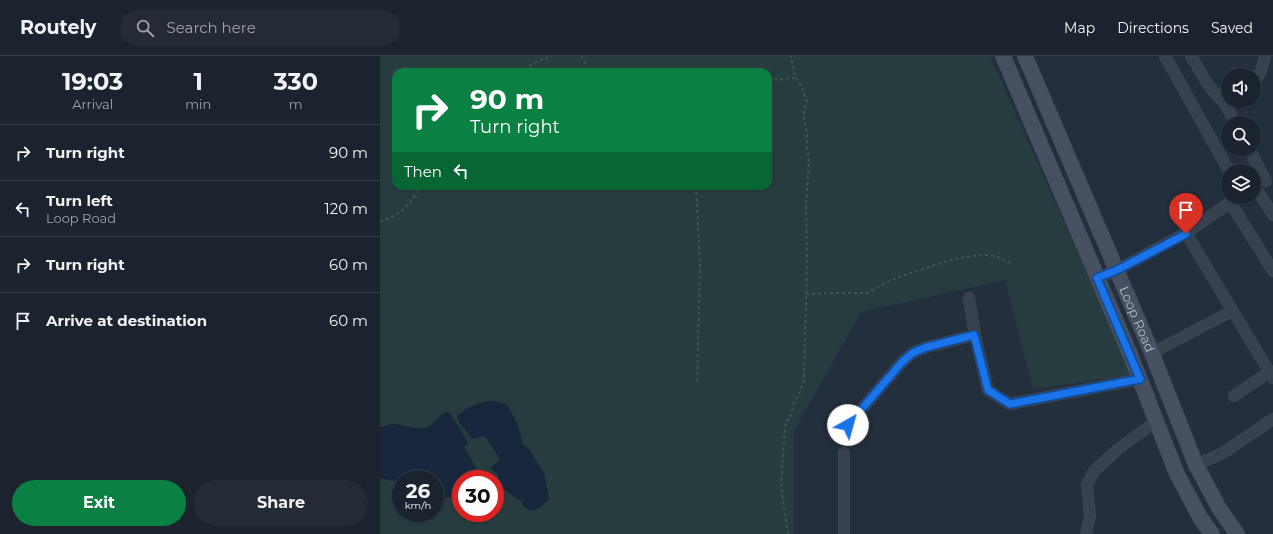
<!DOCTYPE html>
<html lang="en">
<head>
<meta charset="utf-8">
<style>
	body { margin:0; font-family:Montserrat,sans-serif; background:#242b36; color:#f1f3f6; height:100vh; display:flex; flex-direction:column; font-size:15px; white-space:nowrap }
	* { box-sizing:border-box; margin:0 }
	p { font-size:13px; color:#a0a4aa }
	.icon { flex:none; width:22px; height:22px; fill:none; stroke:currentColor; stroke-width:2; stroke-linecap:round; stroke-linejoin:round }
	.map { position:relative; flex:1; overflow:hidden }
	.drawer { display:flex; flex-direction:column; background:#1b232e; width:380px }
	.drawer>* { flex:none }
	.banner { position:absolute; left:12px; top:12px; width:380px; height:122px; border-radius:12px; box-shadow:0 1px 3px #0004,0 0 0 1px #39404a; background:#0b8043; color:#fff; overflow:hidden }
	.controls { position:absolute; left:841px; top:12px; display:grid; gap:8px }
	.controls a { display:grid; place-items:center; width:40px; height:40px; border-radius:50%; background:#1b232e; box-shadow:0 1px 3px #0004,0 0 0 1px #39404a; font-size:20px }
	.speed { position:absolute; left:12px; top:414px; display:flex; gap:8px; font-size:20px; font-weight:700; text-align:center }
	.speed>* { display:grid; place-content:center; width:52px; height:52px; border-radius:50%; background:#1b232e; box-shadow:0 1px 3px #0004,0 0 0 1px #39404a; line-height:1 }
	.speed small { font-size:10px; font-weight:400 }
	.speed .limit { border:6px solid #d22; background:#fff; color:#111 }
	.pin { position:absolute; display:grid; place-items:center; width:34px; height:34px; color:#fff; margin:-41px -17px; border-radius:50% 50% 50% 0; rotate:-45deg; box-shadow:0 0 4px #0007 }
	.pin .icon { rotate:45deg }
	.me { position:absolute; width:44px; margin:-22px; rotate:38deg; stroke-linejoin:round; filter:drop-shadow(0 0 3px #0008) }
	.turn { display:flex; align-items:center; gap:14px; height:84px; padding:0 12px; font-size:18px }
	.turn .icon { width:52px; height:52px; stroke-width:2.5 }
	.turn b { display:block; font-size:28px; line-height:34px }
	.then { display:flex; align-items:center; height:38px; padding:0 12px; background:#0003; gap:8px; font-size:15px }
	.eta { display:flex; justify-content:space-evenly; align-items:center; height:68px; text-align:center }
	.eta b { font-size:24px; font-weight:700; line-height:28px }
	.button { display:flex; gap:8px; margin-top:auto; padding:8px 12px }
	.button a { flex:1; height:46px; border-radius:24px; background:#0b8043; color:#fff; font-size:16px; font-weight:700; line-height:46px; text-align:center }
	.button a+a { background:#242b36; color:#f1f3f6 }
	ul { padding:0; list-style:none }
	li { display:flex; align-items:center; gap:12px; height:56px; padding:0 12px; border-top:1px solid #39404a }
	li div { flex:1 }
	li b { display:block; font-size:15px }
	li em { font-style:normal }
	header { display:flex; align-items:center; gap:24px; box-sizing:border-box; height:56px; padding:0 20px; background:#1b232e; border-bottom:1px solid #39404a }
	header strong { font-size:19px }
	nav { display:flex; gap:22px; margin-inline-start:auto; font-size:14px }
	.search { width:280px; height:36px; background:#242b36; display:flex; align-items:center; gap:10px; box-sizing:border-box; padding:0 14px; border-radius:22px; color:#a0a4aa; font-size:15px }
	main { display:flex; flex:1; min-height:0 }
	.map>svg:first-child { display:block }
	.green { fill:#263c3f; fill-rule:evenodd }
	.water { fill:#17263c }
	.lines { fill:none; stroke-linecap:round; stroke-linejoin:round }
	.street-casing { stroke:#414a57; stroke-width:12 }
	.secondary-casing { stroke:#414a57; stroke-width:16 }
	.path { stroke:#3f5557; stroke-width:2; stroke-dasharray:3 3; stroke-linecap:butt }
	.street { stroke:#38414e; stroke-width:11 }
	.secondary { stroke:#465061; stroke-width:15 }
	.route-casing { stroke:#114b97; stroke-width:10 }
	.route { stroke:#1a73e8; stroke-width:7 }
	.labels { text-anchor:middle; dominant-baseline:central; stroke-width:4; stroke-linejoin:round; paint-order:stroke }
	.street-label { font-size:13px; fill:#b4bcc9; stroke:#1d2633 }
</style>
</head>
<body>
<header>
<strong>Routely</strong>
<div class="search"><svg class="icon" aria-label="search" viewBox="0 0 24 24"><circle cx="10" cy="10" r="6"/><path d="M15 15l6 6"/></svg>Search here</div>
<nav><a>Map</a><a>Directions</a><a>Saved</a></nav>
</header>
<main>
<section class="drawer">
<div class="eta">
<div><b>19:03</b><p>Arrival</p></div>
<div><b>1</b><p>min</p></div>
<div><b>330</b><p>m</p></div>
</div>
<ul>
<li><svg class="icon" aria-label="right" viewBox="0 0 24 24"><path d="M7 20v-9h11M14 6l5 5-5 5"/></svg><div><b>Turn right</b></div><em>90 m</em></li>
<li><svg class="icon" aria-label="left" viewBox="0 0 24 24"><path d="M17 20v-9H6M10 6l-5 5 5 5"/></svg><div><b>Turn left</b><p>Loop Road</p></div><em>120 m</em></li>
<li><svg class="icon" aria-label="right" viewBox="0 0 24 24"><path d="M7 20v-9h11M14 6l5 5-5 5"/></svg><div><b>Turn right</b></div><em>60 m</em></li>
<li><svg class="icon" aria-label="arrive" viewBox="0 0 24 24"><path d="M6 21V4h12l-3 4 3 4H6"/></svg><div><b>Arrive at destination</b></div><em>60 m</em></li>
</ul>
<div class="button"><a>Exit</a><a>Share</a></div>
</section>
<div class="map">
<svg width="893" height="478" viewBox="0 0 893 478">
	<rect width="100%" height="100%" fill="#242f3e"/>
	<!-- green -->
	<path class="green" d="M0,0h610l142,319 -99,14 -28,-109 -144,32 -67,119v103h-414zM16,16h372v114h-372zM21,423h34v34h-34zM81,423h34v34h-34z"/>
	<!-- water -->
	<path class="water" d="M106,345h8l13,4 10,18 3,9 2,12 6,4 16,25 5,26 -10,9 -9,3 -6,-5 -3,-5 -21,-14c0,-5 -3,-9 -3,-14l-7,-5 9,-7v-3l-14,-22 -12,3 -15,-18 -1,-5 10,-8z
		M66,356l4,1 18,29 -4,5 15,26 13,6h-31v12c-8,5 -16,9 -26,7v-19h-18l-11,-3 -12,5 -14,-3v-51c4,0 9,-3 12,-3 11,0 21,6 32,4 11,-2 13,-13 22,-16z"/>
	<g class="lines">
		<defs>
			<path id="street" d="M785,0l64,115
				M811,0l18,30 17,19 9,18
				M874,27l7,-12 4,-15
				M869,93l17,32
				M875,131l18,28
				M850,146l43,69
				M806,177l87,145
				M717,222l20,-8 69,-37 52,-36
				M589,242l6,37 13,55 22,14 130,-25
				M772,297l80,-42
				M854,340l35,-24
				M468,369l55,-64 11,-9 13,-5 48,-12
				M464,397v81
				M816,409l27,-12 50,-34
				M706,478l4,-18 -3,-31 7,-14 23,-21 39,-29"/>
			<g id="secondary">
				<path d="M623,0l127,298 47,120 24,45 11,15"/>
				<path id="s1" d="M645,0l124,290 47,119 23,43 18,26"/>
			</g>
		</defs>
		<!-- street casing -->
		<use href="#street" class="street-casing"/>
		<!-- secondary casing -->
		<use href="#secondary" class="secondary-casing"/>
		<!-- path -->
		<path class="path" d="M201,0l9,16
			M139,16l15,-9 18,-7
			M388,24l29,-2
			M316,130l4,78 -3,120
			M0,165h3c17,-7 30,-17 36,-35
			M426,238l25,-1h36l29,-15 58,-19 18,-3 12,-1 11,1 18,8
			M408,478l-7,-47 3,-48 2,-17 5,-6 3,-13 6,-11 4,-12 3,-122 -1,-52 3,-45 -2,-14v-14l-3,-13v-10l3,-8 -5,-15 -7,-11 -4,-20"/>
		<!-- street -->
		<use href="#street" class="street"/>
		<!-- secondary -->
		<use href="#secondary" class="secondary"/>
	</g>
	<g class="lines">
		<defs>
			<path id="route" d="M468,369l55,-64 11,-9 13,-5 47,-12 14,55 22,14 130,-25 -43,-101 20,-8 69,-36"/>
		</defs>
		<!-- route casing -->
		<use href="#route" class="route-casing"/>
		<!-- route -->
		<use href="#route" class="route"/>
	</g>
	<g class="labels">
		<!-- street labels -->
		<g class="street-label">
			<text stroke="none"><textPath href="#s1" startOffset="286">Loop Road</textPath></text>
		</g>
	</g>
</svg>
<div class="controls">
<a><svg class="icon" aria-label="sound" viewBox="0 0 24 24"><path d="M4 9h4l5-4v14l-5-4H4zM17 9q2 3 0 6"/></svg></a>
<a><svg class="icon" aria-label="search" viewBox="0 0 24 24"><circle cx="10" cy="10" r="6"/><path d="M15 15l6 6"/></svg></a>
<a><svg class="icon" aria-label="layers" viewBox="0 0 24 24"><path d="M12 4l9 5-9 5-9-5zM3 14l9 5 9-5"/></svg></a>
</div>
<div class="speed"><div>26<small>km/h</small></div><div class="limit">30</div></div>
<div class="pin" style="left:806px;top:178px;background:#d93025"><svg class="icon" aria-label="arrive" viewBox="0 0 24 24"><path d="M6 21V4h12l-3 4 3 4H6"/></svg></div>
<svg class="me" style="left:468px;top:369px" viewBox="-20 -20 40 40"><circle r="19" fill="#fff"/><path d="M0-13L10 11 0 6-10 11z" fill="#1a73e8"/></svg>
<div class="banner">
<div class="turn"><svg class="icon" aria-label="right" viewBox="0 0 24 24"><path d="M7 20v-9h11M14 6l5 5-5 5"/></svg><div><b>90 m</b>Turn right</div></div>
<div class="then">Then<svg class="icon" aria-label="left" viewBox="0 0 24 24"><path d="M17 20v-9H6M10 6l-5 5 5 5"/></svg></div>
</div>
</div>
</main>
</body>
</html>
